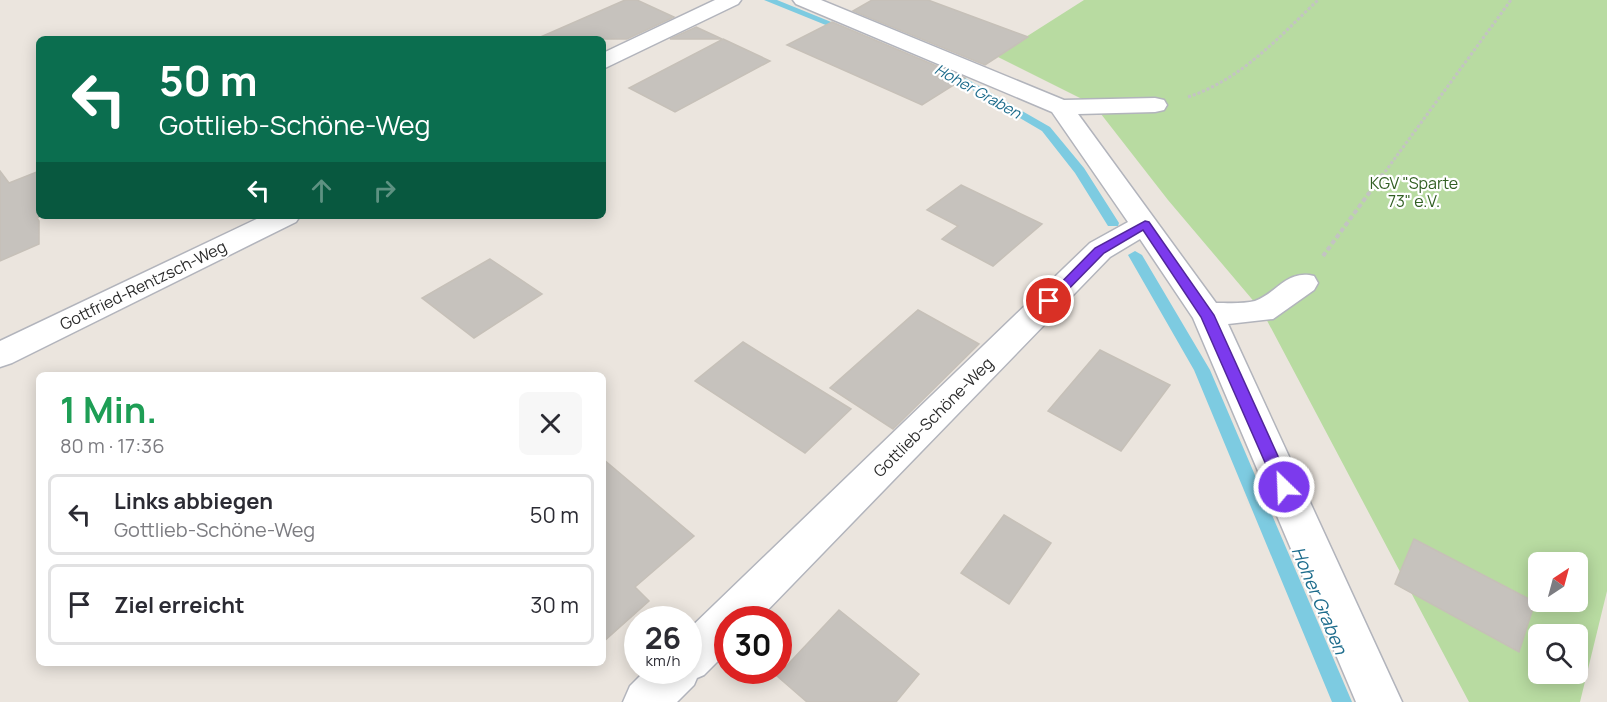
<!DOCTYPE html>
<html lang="de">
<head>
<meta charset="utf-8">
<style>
	body { margin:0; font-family:Manrope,sans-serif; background:#f7f7f7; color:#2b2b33; height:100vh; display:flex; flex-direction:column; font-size:22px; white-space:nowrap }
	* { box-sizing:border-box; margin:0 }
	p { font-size:20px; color:#7c7c81 }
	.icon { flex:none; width:33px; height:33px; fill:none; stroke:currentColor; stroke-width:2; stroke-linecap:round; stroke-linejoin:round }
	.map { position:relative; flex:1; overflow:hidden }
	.drawer { position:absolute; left:36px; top:372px; width:570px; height:294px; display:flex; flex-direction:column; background:#fff; border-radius:9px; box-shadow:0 3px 15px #0003 }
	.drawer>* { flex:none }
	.hud { position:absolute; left:36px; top:36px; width:570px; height:183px; border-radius:9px; box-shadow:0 3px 15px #0003; background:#0b6e4f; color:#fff; overflow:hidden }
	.needle { width:39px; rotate:36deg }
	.tools { position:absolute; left:1528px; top:552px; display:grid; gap:12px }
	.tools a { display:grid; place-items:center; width:60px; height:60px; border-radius:9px; background:#fff; box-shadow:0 3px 15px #0003; font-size:30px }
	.speed { position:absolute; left:624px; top:606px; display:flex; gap:12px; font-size:30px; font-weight:700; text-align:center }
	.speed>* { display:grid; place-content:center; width:78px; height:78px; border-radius:50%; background:#fff; box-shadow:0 3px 15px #0003; line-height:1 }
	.speed small { font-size:15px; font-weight:400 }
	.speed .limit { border:9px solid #d22; background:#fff; color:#111 }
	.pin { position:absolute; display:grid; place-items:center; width:51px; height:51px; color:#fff; margin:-26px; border:3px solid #fff; border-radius:50%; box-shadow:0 2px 6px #0007 }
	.me { position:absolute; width:66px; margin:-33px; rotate:336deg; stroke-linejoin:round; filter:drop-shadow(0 0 4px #0008) }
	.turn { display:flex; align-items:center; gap:21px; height:126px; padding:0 24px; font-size:27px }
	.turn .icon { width:78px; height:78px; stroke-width:2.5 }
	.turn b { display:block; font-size:42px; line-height:51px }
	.lanes { display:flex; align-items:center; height:57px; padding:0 24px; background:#0003; justify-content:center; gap:30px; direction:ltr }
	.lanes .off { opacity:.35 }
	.round { display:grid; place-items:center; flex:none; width:63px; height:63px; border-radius:9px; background:#f7f7f7 }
	.head { display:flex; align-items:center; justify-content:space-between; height:102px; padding:0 24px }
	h1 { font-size:36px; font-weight:700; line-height:45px; color:#1e9e55 }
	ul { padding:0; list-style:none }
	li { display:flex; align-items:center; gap:18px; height:81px; margin:0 12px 9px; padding:0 12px; border:3px solid #e1e1e2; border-radius:9px }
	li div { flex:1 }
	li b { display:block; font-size:22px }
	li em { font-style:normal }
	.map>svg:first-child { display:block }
	.green { fill:#b8dba1; fill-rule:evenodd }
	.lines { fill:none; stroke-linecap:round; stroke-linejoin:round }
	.stream { fill:#7dcbe1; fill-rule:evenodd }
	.building { fill:#c6c2bd; stroke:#c6c0b8; stroke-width:1.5 }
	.minor-casing { stroke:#b2b4bc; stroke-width:3 }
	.path-far1 { stroke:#c3c3c3; stroke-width:3; stroke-dasharray:3 2; stroke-linecap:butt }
	.path { stroke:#c3c3c3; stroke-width:4; stroke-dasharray:4.5 3; stroke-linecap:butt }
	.minor { fill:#fff; fill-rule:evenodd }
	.route { fill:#7c3aed; stroke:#51269a; stroke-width:1.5 }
	.labels { text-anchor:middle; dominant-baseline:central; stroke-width:4.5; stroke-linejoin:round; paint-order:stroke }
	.far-water-label { font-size:15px; font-style:italic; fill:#1d6c8c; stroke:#fff }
	.park-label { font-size:16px; fill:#325f23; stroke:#fff }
	.street-label { font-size:16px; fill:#2a2a2a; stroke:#fff }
	.water-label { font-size:18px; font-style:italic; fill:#1d6c8c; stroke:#fff }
</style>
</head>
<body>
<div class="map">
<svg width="1607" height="702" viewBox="0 0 1607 702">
	<rect width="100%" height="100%" fill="#ebe5de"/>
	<!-- green -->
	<path class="green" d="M1084,0h523v591l-27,111h-111l-207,-391 -94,-111 -74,-95 -98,-49zM1539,562h39v40h-39zM1539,634h39v40h-39z"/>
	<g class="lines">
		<!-- stream -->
		<path class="stream" d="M764,0h13l74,30 -8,2z
			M946,67l104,60 34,41 35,55 -1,3h-10l-33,-53 -33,-42 -100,-59v-4z
			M1135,251l7,4 68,115 142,332h-20l-138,-332 -66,-115z"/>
	</g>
	<!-- building -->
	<path class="building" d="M625,0h12l37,17 -47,22h-91z
		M872,0h56l100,37 -43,28 -132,-54z
		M832,22l133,56 -43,27 -135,-60z
		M696,27l26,12h-52z
		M723,39l47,22 -95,51 -46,-24z
		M0,171l9,12 30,-12v46l-2,1 2,3v23l-39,17z
		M961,185l81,39 -49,42 -51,-27 16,-13 -31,-16z
		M490,259l52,35 -68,44 -52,-40z
		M918,310l61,34 -86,85 -63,-41z
		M743,342l108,67 -46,44 -110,-72z
		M1100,350l70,35 -49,66 -73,-40z
		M603,459l91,77 -59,51 14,14 -46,41z
		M1004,515l47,28 -42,61 -48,-31z
		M1414,539l121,63 -16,50 -124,-68z
		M839,610l80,64 -23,28h-89l-30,-26z"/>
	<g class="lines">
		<defs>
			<path id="minor" d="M715,0h26l-3,4 -135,65v-16z
				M793,0h28l243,100 91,-2 9,2 3,5 -3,5 -9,2 -77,2 138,189c12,0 28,1 39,-2 22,-8 32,-32 59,-25l4,7 -4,7 -41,29 -45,5 174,378h-46l-163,-384 -53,-79 -30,18 -352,363h-30v31l-24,24 -7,3 -3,7 -17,17h-54l7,-16 16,-16h42v-40l402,-387 38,-21 -76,-110 -256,-108z
				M263,216h37l-4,6 -284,141 -12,4v-26z"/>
		</defs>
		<!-- minor casing -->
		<use href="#minor" class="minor-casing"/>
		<!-- path-far1 -->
		<path class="path-far1" d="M1188,97c54,-18 90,-59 130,-97
			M1382,176l129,-176"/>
		<!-- path -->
		<path class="path" d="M1323,256l60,-82"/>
		<!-- minor -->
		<use href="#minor" class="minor"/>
	</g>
	<!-- route -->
	<path class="route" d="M1145,221l4,1 65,93 78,172 -2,5 -6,2 -6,-2 -77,-175 -58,-87 -39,23 -50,51 -5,1 -6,-4 52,-53z"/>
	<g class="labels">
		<!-- far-water labels -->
		<g class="far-water-label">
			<text transform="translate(978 91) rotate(29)">Hoher Graben</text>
		</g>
		<!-- park labels -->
		<g class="park-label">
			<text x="1414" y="183">KGV "Sparte<tspan x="1414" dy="18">73" e.V.</tspan></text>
		</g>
		<!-- street labels -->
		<g class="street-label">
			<text transform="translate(143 285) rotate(-26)">Gottfried-Rentzsch-Weg</text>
			<text transform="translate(933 417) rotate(-45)">Gottlieb-Schöne-Weg</text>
		</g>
		<!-- water labels -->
		<g class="water-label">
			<text transform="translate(1320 600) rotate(67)">Hoher Graben</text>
		</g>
	</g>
</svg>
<div class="tools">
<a><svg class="needle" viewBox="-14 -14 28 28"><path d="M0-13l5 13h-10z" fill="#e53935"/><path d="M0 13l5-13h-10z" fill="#7c7c81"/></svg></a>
<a><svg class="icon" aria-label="search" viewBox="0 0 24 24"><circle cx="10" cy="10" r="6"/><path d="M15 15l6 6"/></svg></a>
</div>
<div class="speed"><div>26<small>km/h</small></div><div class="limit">30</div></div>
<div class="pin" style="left:1049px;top:301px;background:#d93025"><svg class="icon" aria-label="arrive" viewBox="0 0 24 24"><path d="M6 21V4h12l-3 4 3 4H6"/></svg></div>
<svg class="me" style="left:1284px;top:487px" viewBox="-20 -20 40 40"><circle r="17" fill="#7c3aed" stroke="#fff" stroke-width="3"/><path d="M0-11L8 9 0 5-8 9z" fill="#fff"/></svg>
<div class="hud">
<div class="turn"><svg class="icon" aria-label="left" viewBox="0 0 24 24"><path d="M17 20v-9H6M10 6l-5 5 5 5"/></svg><div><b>50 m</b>Gottlieb-Schöne-Weg</div></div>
<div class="lanes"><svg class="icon" aria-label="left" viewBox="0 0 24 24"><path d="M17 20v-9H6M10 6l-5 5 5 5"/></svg><svg class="icon off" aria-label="ahead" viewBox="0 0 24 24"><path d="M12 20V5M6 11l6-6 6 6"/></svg><svg class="icon off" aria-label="right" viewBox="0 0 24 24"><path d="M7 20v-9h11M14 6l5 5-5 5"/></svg></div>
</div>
<section class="drawer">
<div class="head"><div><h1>1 Min.</h1><p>80 m · 17:36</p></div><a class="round"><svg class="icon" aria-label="close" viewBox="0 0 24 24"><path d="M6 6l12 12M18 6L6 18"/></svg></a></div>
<ul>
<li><svg class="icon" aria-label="left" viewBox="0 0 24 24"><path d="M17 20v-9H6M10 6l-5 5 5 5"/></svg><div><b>Links abbiegen</b><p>Gottlieb-Schöne-Weg</p></div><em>50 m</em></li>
<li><svg class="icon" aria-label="arrive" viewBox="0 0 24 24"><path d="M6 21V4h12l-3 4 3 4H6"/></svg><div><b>Ziel erreicht</b></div><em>30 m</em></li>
</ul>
</section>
</div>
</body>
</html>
